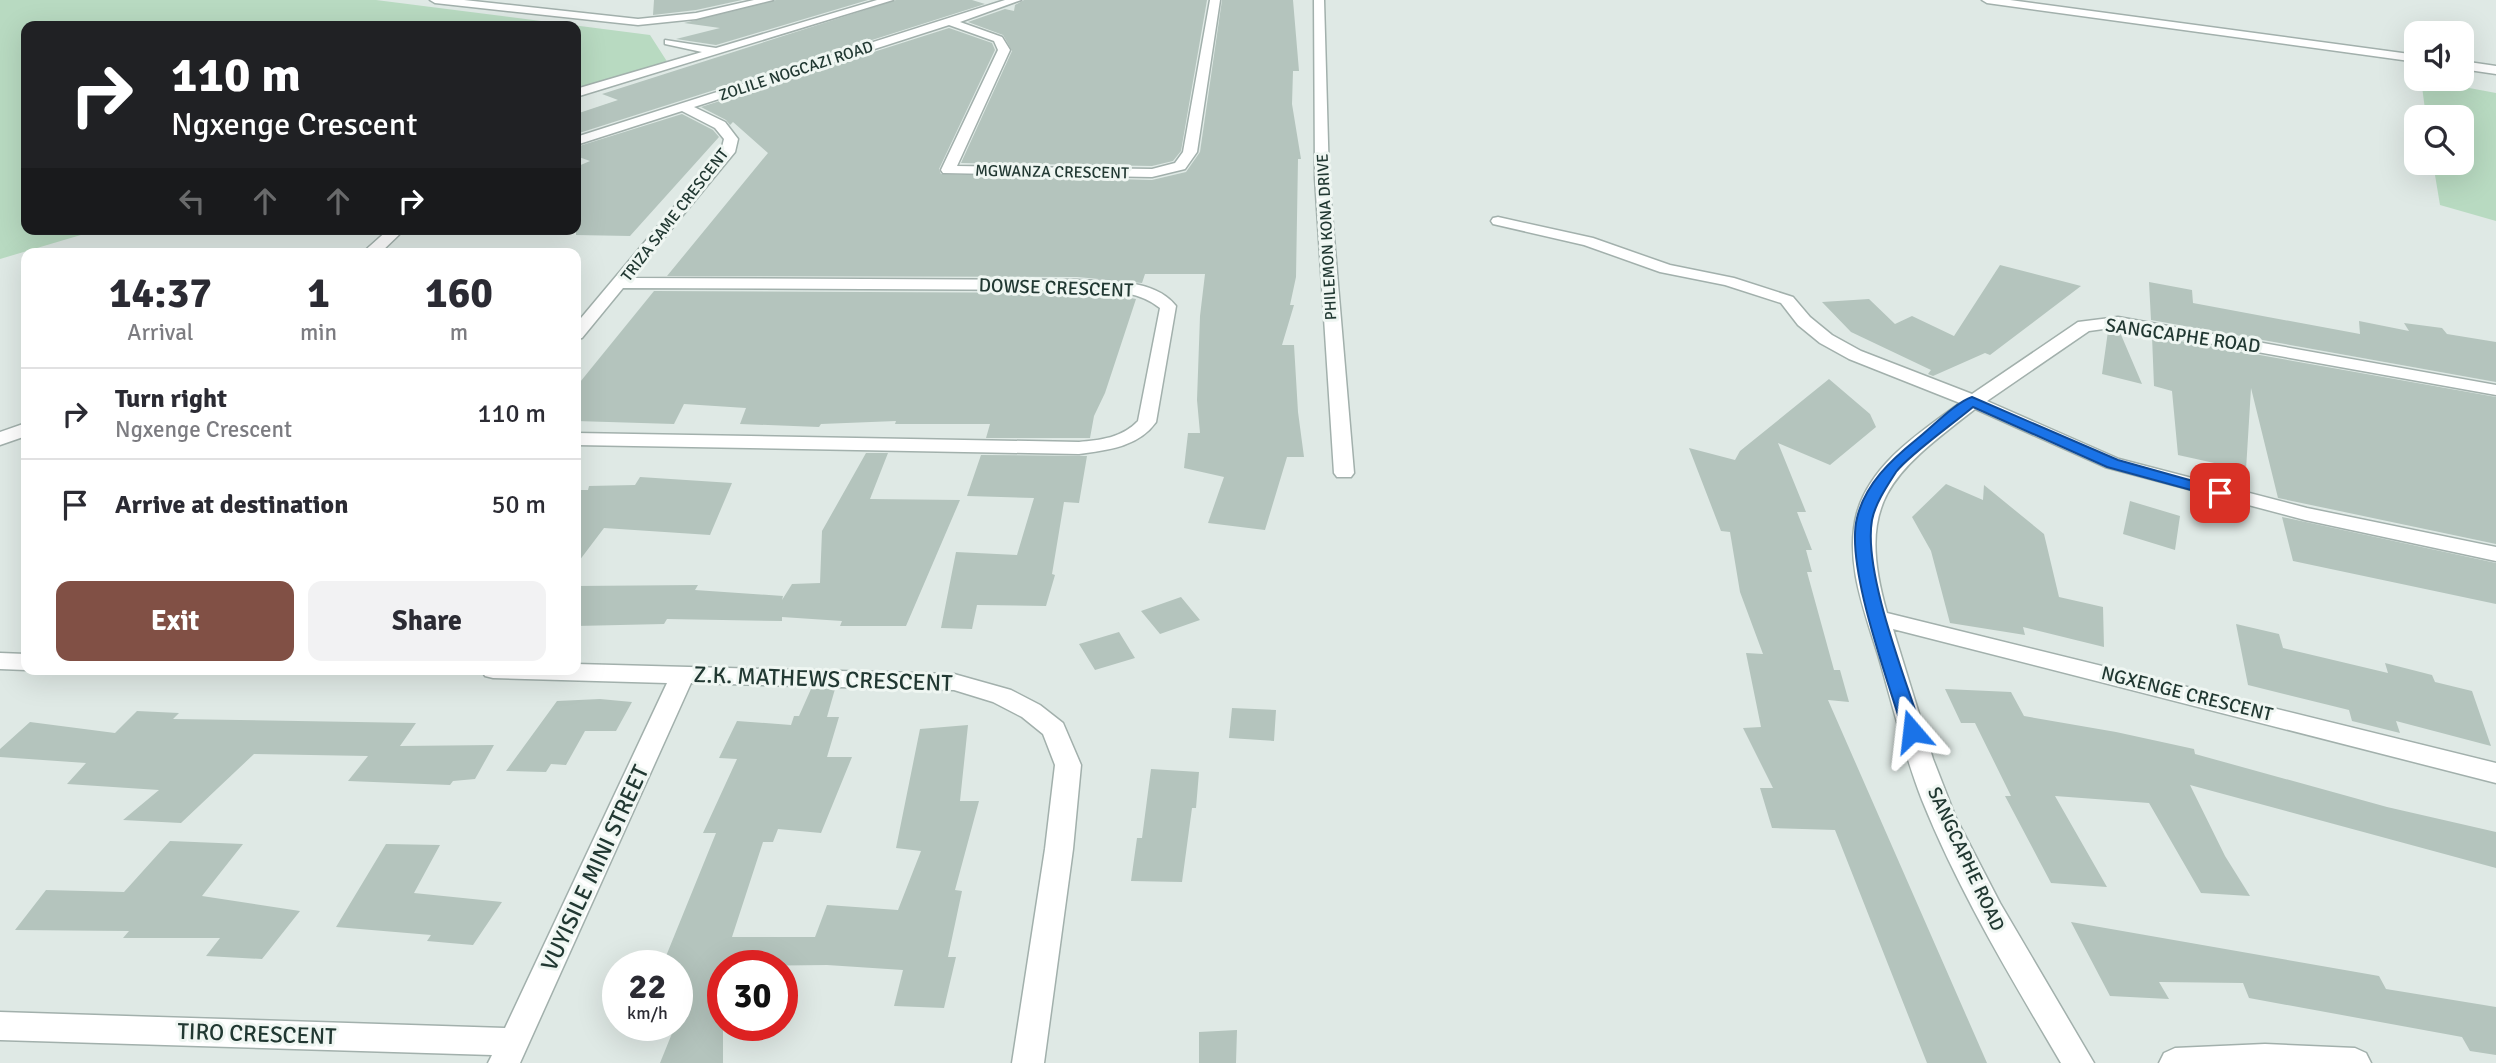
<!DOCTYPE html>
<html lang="en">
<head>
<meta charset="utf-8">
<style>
	body { margin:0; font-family:Signika,sans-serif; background:#f2f2f3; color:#2b2b33; height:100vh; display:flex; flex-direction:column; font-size:26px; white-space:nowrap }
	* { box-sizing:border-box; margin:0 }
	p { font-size:23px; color:#7c7c81 }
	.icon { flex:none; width:38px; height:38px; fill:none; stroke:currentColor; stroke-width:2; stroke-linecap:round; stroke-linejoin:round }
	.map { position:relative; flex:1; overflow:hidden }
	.panel { position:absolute; left:21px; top:248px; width:560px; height:427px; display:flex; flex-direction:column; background:#fff; border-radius:14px; box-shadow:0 7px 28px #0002 }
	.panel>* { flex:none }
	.banner { position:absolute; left:21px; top:21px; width:560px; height:214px; border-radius:14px; box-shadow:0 7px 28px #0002; background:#202124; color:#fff; overflow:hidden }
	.fabs { position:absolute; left:2404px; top:21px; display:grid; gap:14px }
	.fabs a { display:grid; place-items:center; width:70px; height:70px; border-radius:14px; background:#fff; box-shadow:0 7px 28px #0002; font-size:35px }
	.speed { position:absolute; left:602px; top:950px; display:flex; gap:14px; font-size:35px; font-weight:700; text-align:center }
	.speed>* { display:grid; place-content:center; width:91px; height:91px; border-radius:50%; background:#fff; box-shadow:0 7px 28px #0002; line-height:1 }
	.speed small { font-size:18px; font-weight:400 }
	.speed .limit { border:10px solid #d22; background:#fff; color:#111 }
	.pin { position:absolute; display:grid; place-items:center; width:60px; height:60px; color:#fff; margin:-30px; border-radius:14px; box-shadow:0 4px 10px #0006 }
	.me { position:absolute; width:77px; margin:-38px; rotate:343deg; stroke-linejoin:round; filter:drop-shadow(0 0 5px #0008) }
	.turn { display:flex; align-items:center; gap:24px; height:147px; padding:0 35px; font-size:32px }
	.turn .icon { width:91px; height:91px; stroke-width:2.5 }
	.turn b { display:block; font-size:49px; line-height:60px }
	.lanes { display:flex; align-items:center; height:66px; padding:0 35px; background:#0003; justify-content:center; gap:35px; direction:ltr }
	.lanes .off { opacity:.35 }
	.eta { display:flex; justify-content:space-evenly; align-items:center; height:119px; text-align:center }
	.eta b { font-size:42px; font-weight:700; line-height:49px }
	.cta { display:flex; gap:14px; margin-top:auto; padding:14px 35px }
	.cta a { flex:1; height:80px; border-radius:14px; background:#815045; color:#fff; font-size:28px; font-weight:700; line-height:80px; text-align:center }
	.cta a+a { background:#f2f2f3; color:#2b2b33 }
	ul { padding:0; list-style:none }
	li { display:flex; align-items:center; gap:21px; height:91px; padding:0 35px; border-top:2px solid #e1e1e2 }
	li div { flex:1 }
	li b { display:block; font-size:26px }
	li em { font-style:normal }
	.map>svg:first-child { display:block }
	.green { fill:#b8dac1 }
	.building { fill:#b4c4bd }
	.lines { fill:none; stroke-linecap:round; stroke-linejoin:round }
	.minor-casing { stroke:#a2b0ac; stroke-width:3 }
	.minor { fill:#fff; fill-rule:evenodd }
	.route { fill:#1a73e8; stroke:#114b97; stroke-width:2 }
	.labels { text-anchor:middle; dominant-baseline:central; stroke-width:6; stroke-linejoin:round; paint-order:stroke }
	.far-street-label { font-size:16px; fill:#213832; stroke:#eff6f2 }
	.street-label { font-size:19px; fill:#213832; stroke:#eff6f2 }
	.near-street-label { font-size:23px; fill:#213832; stroke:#eff6f2 }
</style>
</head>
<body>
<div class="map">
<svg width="2496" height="1063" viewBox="0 0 2496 1063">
	<rect width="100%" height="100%" fill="#dfe9e5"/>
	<!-- green -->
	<path class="green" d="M0,0h376l274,35 18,28 -92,27v-64h-550v203h75l-101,30z
		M2421,79l75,14v128l-56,-16 -7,-42h29v-46h-36z"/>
	<!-- building -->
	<path class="building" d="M654,0h88l-46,10 -43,5z
		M776,0h92l-152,45 -40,-6 44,-11 -36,-5z
		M896,0h76l13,4 -409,130v-20l42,-14 -16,-6z
		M1024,0h183l-26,151 -8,10 -21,5 -191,-3 51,-112 -9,-16 -35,-13 37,-13 9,2 1,-6z
		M1222,0h71l6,71h-6l-1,33 9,55h-3l-2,118 -6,28h4l-12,40h12l4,67 6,45h-17l-22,73 -57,-7 16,-46 -40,-9 4,-35h12l-3,-33 3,-84 5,-42h-60l-3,9 -65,-6 -410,-1 101,-123 -35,-31 -3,3 -4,-5 -25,-13 248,-79 43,15 3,7 -56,119 2,5 211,6 34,-8 14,-20z
		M682,114l31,16 6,7 -89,99 -54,-1v-68l14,-6 -14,-5v-9z
		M2000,265l81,21 -91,69 -5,-2 -52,23 -5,-2 3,-4 -80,-38 -29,-30 47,-3 26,25 17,-8 42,20z
		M2149,282l43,8 1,13 167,31 -1,-13 50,10 -5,-8 38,5 5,6 49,8v40l-345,-62z
		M654,291l423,2 32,1 27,5 -31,94 -11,23 -4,22h-104l4,-14h-95l1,-3 -75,3 -2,3 -79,-3 6,-16 -62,-4 -10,20 -98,-3v-34z
		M2119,330l23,54 -40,-10 6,-43z
		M2152,336l344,61v147l-218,-46 -27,-110 -5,82 -68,-15 -6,-64 -18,-5z
		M1829,379l41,35 6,13 -46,38 -52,-22 28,69h-9l15,38h-6l6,22h-5l27,98h6l9,32 -21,-2 159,363h-60l-92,-233 -63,-2 -12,-40h13l-30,-60 18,-1 -15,-74 17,1 -23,-62 -10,-60 -9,-1 -32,-83 46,12 5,-9z
		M866,453h22l-18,46 90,1 -54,126h-66l2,-5 -60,-4v4l-115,-2 -3,5 -88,2v-40l122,-1 -3,5 88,6 -1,4 10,-16 28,-1 2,-52z
		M981,455l106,1 -8,47 -15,-1 -12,72 3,1 -9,31 -69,-1 -5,24 -31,-1 15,-76 61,3 17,-57 -67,-2z
		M640,477l92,6 -22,52 -106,-7 -28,37v-75h12l1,-4 46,-1z
		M1946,484l37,16 1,-15 60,49 15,63 44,10 1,40 -81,-20 2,8 -75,-12 -19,-72 -19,-34z
		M2130,501l50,15 -5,34 -52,-16z
		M2282,517l214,46v41l-203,-43z
		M1181,597l19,23 -40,14 -19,-23z
		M2236,624l43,10 4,14 105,25 -3,-10 47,12 3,7 37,9 19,55 -95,-25 4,12 -48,-12 -3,-11 -101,-25z
		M1119,632l16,26 -40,12 -16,-26z
		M811,689h24l-8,28h12l-12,40h25l-31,76 -43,-4 -5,13h-10l-31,95h83l12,-32 71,5 23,-59 -25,-3 24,-119 48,-4 -8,76h19l-24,89 7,1 -14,66h8l-12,51 -50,-2 9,-36 -76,-5 -104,1v97h-63l15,-37h2v-60h-15l54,-133h-13l34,-74 -18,-1 18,-37 54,4 3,-9h5z
		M1945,689l66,3 13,24 92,16 78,17 1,5 192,53 109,25v36l-306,-83 35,71 25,40 -49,-3 -52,-90 -94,-7 52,91 -56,-4 -46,-87h6l-36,-73h-14z
		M600,699l32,3 -16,29h-31l-19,34 -15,-1 -5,8 -40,-1 51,-70z
		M1232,708l44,2 -2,31 -45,-3z
		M137,711l42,2 -6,6 243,4 -16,23 94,-1 -19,34 -22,2 -3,4 -102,-4 20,-25 -114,-2 -73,69 -58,-3 36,-30 -92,-6 19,-21 -86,-6v-8l30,-27 85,11z
		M1151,769l48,3 -3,36h-4l-10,74 -51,-1 6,-43h5z
		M170,841l73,3 -41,52 98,15 -38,48 -56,-3 14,-18h-97l6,-7 -114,-1 31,-40 78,2z
		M386,844l54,1 -26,48 88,9 -29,43 -46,-4 4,-6 -95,-8z
		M2071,922l308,54 7,13 110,18v48l-26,-4 -8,-14 -213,-39 -6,-15 -84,-1 10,17 -59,-3z
		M1237,1030l-1,33h-37v-31z"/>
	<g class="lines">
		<defs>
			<path id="minor" d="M430,0h34l174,19 58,-6 58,-13h19l-77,19 -58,6 -203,-22z
				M877,0h16l-317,97v-8l126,-37 -37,-8v-4l51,8z
				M1005,0h16l-61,22 42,15 8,13 -53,116 195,3 23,-6 8,-11 27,-152h10l-23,152 -12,17 -33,8 -209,-4 -2,-3 57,-120 -4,-9 -45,-16 -255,82 31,15 13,17 -3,13 -104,126 446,2c32,2 77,-2 99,26l-20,116c-18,25 -48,28 -77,32l-503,-9v-12l503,9c21,-2 43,-4 59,-21l22,-113c-24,-19 -54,-17 -83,-18l-454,-2 -41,50 -6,1v-15l145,-173 3,-12 -9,-11 -33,-17 -106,34v-8z
				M1314,0h10l5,178 25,295 -3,4h-14l-3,-4 -19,-295z
				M1982,0h28l407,55v7l-430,-59z
				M2462,61l34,5v8l-34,-5z
				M1498,217l95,21 77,27 64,13 59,19 17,20 22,18 29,16 111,43 106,-72 40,-5 378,68v10l-378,-68 -29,4 -102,70 132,58 188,49 189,39v14l-191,-41 -200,-53 -130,-58c-84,65 -120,92 -88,204l609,150v20l-603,-154 40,130 23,59 44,85 94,160h-33c-50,-85 -102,-171 -139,-263 -18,-46 -29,-94 -43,-142 -14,-46 -35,-96 -22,-145 14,-50 64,-81 103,-110l-111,-44 -29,-16 -22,-18 -17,-22 -56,-18 -65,-13 -76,-27 -91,-21 -2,-3 2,-3z
				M389,229h16l-26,25h-18z
				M26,423v13l-26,9v-13z
				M0,653l26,1v16l-26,-1z
				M576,664l378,10 57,16 29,15 23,18 18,42 -8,84 -29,214h-32l33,-214 10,-84 -12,-31 -21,-17 -29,-15 -39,-12 -263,-7 -171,380h-32l4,-8 -492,-15v-28l505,16 162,-345 -174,-5 -8,-2 -4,-6h95z
				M2265,1044l90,4 11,5 5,10h-212l5,-10 11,-5z"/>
		</defs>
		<!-- minor casing -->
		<use href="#minor" class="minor-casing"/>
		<!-- minor -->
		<use href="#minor" class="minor"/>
	</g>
	<!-- route -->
	<path class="route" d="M1972,397l146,63 107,30 3,3 -8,5 -113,-31 -134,-60c-20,17 -63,47 -77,65 -9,14 -21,32 -24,48 -9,52 33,157 50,211l-3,5h-13l-3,-5c-15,-51 -58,-165 -46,-213 8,-34 34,-58 60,-79 14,-11 39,-37 55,-42z"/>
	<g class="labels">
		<!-- far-street labels -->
		<g class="far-street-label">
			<text transform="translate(796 71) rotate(-18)">ZOLILE NOGCAZI ROAD</text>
			<text transform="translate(1052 172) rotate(1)">MGWANZA CRESCENT</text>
			<text transform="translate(675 215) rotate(-52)">TRIZA SAME CRESCENT</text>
			<text transform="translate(1327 237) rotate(-93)">PHILEMON KONA DRIVE</text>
		</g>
		<!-- street labels -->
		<g class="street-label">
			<text transform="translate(1056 288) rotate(2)">DOWSE CRESCENT</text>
			<text transform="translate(2183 336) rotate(8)">SANGCAPHE ROAD</text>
			<text transform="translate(2187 694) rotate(14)">NGXENGE CRESCENT</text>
			<text transform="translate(1966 859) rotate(65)">SANGCAPHE ROAD</text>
		</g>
		<!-- near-street labels -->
		<g class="near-street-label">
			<text transform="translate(823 679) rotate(2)">Z.K. MATHEWS CRESCENT</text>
			<text transform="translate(595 868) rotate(-65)">VUYISILE MINI STREET</text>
			<text transform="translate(257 1034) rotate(2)">TIRO CRESCENT</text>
		</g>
	</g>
</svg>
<div class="fabs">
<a><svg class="icon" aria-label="sound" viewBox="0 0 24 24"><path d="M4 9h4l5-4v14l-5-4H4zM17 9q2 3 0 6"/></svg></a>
<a><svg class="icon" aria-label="search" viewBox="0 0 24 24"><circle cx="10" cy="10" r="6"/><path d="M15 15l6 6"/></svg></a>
</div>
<div class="speed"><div>22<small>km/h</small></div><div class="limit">30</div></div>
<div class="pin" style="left:2220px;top:493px;background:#d93025"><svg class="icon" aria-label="arrive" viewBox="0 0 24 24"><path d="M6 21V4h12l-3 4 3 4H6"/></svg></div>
<svg class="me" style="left:1912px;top:731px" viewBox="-20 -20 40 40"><path d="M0-17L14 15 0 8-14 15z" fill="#1a73e8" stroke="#fff" stroke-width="4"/></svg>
<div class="banner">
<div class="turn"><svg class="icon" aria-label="right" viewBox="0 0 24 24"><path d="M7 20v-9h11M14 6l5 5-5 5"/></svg><div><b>110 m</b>Ngxenge Crescent</div></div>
<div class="lanes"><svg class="icon off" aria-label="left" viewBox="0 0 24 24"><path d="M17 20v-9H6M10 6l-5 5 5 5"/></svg><svg class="icon off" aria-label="ahead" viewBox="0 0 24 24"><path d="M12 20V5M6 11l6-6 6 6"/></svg><svg class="icon off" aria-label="ahead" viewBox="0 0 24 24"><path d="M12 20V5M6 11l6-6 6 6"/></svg><svg class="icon" aria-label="right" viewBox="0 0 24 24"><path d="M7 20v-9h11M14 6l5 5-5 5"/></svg></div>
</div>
<section class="panel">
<div class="eta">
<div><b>14:37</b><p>Arrival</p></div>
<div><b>1</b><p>min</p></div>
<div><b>160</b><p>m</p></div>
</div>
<ul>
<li><svg class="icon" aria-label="right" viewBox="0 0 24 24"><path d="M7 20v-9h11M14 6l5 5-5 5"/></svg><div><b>Turn right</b><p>Ngxenge Crescent</p></div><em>110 m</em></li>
<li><svg class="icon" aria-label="arrive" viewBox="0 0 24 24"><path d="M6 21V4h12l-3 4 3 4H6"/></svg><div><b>Arrive at destination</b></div><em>50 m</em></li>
</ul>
<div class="cta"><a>Exit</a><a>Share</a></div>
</section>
</div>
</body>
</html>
